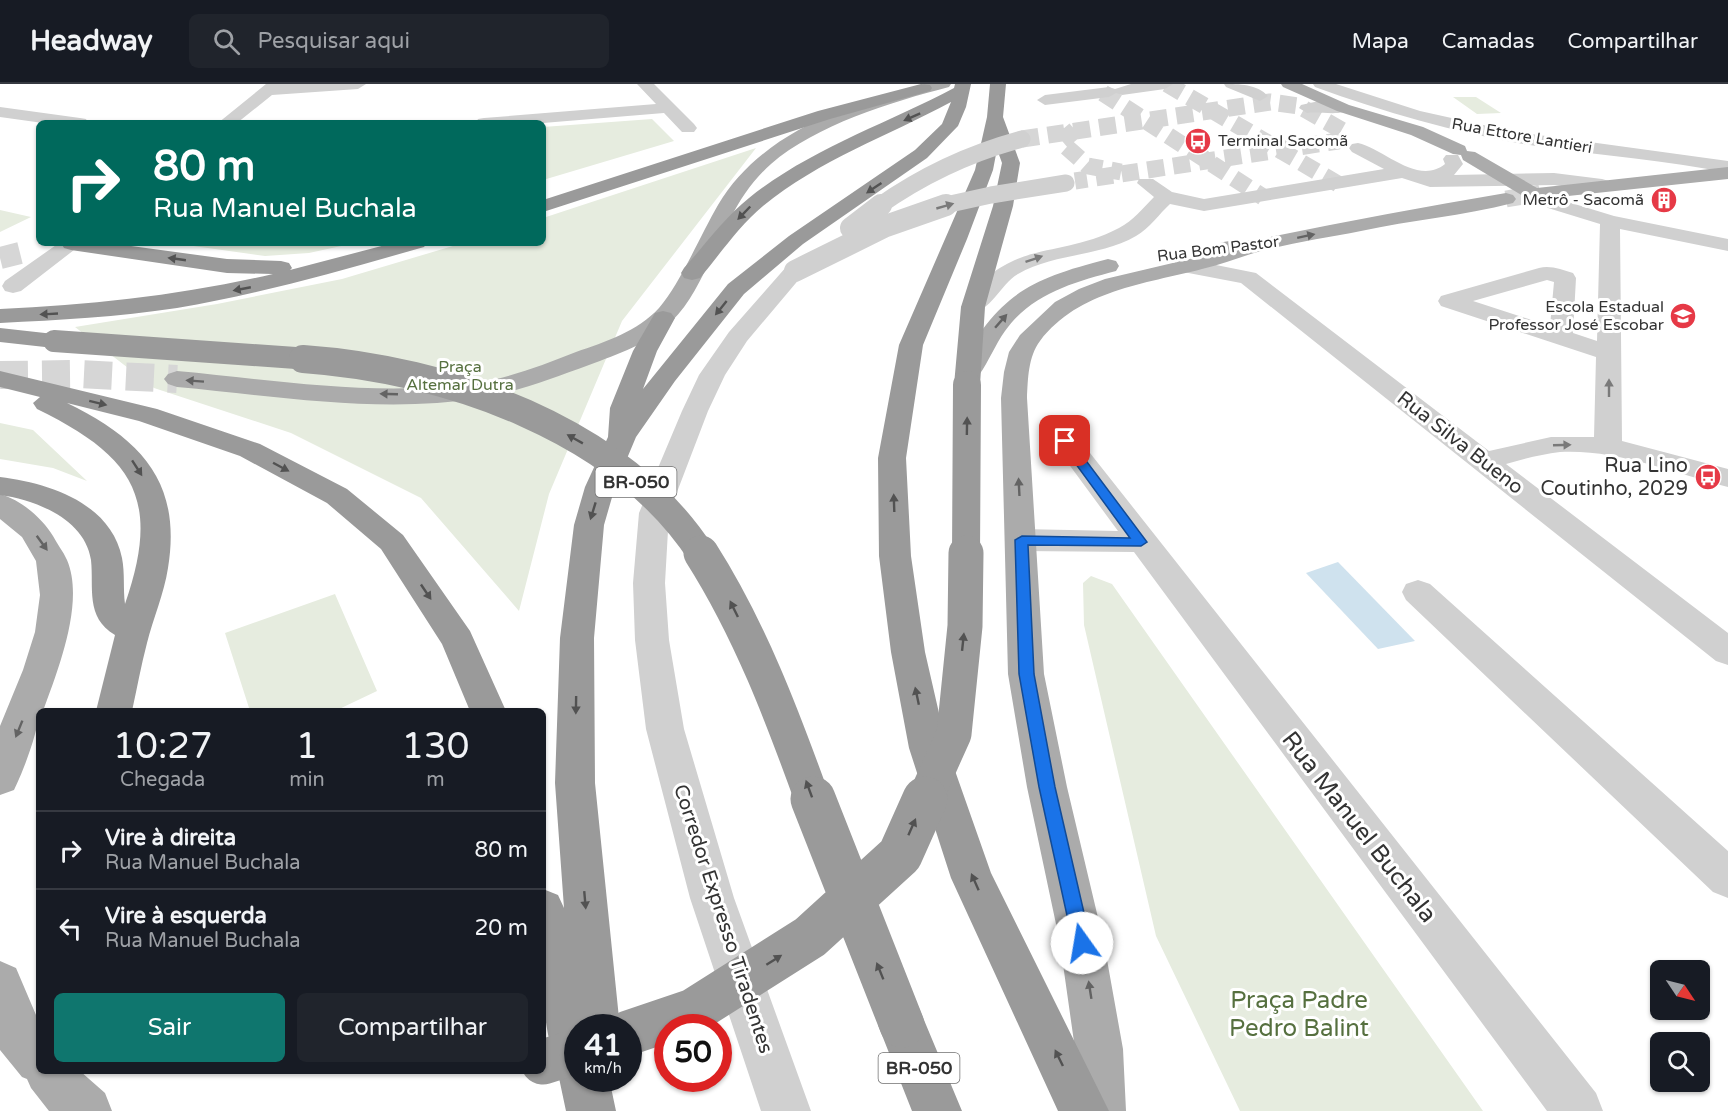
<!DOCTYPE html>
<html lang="pt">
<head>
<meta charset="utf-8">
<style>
	body { margin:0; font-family:"Varela Round",sans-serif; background:#20242c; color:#f1f3f6; height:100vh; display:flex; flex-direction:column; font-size:22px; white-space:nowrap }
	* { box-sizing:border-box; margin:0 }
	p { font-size:20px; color:#9ea1a6 }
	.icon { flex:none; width:33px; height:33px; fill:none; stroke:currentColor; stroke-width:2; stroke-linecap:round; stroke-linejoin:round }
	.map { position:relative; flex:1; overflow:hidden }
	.panel { position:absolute; left:36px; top:624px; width:510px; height:366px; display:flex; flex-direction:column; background:#171b24; border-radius:9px; box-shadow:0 2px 4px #0004 }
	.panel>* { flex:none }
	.guide { position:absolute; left:36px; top:36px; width:510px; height:126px; border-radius:9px; box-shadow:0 2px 4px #0004; background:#00695c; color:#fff; overflow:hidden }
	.needle { width:39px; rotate:125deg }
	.buttons { position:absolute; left:1650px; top:876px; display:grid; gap:12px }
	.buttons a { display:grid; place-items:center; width:60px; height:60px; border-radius:9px; background:#171b24; box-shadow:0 2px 4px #0004; font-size:30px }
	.speed { position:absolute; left:564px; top:930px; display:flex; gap:12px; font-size:30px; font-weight:700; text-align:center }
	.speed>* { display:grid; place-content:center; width:78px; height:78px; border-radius:50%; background:#171b24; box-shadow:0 2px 4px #0004; line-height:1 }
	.speed small { font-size:15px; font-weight:400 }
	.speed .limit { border:9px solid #d22; background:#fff; color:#111 }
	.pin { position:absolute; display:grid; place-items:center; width:51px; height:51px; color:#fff; margin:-26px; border-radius:12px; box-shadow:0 3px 9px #0006 }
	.me { position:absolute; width:66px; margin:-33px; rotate:347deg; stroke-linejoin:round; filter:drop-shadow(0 0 4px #0008) }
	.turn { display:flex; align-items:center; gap:21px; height:126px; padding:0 18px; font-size:27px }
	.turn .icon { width:78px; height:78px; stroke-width:2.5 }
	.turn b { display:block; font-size:42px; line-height:51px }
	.eta { display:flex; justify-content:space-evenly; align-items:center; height:102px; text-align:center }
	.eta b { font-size:36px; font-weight:600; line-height:42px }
	.action { display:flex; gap:12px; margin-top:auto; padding:12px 18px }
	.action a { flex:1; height:69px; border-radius:9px; background:#0f766e; color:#fff; font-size:24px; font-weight:600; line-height:69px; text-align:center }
	.action a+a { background:#20242c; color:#f1f3f6 }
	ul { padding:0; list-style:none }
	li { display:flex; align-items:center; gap:18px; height:78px; padding:0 18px; border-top:2px solid #363941 }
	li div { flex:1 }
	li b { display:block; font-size:22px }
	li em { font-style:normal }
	header { display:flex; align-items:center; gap:36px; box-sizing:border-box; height:84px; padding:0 30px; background:#171b24; border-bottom:2px solid #363941 }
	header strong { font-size:28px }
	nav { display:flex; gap:33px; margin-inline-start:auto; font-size:21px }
	.search { width:420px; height:54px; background:#20242c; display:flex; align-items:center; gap:15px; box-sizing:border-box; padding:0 21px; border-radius:9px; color:#9ea1a6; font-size:22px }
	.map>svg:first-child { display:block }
	.green { fill:#e6ecdf }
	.water { fill:#cfe2ee }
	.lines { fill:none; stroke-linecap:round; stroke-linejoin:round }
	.minor-tunnel-far1 { stroke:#d6d6d6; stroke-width:17; stroke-dasharray:17 9; stroke-linecap:butt }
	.minor-tunnel { stroke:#d6d6d6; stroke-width:22; stroke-dasharray:22 11; stroke-linecap:butt }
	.major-tunnel-far1 { stroke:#d6d6d6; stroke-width:17; stroke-dasharray:17 9; stroke-linecap:butt }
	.major-tunnel { stroke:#d6d6d6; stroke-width:28; stroke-dasharray:28 14; stroke-linecap:butt }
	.minor { fill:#d0d0d0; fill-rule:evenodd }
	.major { fill:#ababab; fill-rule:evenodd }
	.highway { fill:#9a9a9a; fill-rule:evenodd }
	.minor-bridge-far1 { stroke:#d0d0d0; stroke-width:17 }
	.minor-bridge { stroke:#d0d0d0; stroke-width:22 }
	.highway-bridge-far3 { stroke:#9a9a9a; stroke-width:22 }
	.highway-bridge-far2 { stroke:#9a9a9a; stroke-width:28 }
	.highway-bridge-far1 { stroke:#9a9a9a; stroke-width:35 }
	.highway-bridge { stroke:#9a9a9a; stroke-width:45 }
	.oneway { fill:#525252 }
	.oneway2 { fill:#7a7a7a }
	.oneway3 { fill:#636363 }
	.route { fill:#1a73e8; stroke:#114b97; stroke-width:1.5 }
	.labels { text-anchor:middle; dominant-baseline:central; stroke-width:6; stroke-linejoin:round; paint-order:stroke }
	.far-street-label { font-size:16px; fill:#333; stroke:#fff }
	.far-poi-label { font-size:16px; fill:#333; stroke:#fff; text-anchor:end }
	.far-park-label { font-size:16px; fill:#56703f; stroke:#fff }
	.shield { fill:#fff; stroke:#707070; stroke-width:1.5 }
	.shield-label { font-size:18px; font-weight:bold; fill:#333 }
	.street-label { font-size:20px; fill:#333; stroke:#fff }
	.poi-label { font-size:20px; fill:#333; stroke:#fff; text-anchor:end }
	.near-street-label { font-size:24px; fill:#333; stroke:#fff }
	.near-park-label { font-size:24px; fill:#56703f; stroke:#fff }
</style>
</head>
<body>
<header>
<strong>Headway</strong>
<div class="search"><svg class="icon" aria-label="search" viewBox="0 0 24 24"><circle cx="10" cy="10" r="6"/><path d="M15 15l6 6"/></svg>Pesquisar aqui</div>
<nav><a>Mapa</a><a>Camadas</a><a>Compartilhar</a></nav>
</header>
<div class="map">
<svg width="1728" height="1027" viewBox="0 0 1728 1027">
	<rect width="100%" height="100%" fill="#fff"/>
	<!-- green -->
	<path class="green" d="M1453,13h23l25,16 -24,1z
		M652,35l22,22 -131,39v-53z
		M756,64l-134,173 -73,173 -30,117 -98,-113 -130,-65 -137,-45 -79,-61 142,-23 125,-25 121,-36h80v-25z
		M0,126l31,7 -31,15z
		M172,159h183l-46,10 -44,3z
		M0,339l33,7 54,51 -34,-13 -53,-9z
		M1091,492l21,8 371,527h-243l-84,-175 -72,-311 -1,-42z
		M335,510l42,97 -42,20h-85l-25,-78z"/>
	<!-- water -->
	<path class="water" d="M1338,478l77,79 -37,8 -72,-76z"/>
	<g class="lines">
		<!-- minor-tunnel-far1 -->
		<path class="minor-tunnel-far1" d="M1167,0l171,100
			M1103,9l160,104
			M1075,46l-14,12 27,24 33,6
			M1022,55l248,-37 29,4 46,26 -7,9 -263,40"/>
		<!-- minor-tunnel -->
		<path class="minor-tunnel" d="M0,174l20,-5"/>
		<!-- major-tunnel-far1 -->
		<path class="major-tunnel-far1" d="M1506,115l34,-6"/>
		<!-- major-tunnel -->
		<path class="major-tunnel" d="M0,291l78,-1 99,5"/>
		<!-- minor -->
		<path class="minor" d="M266,0h100l-8,5 -86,6 -35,28h-19z
			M637,0h17l40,40 3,4 -3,4h-12l-18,-19 -121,10h-67l2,-4 6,-1 172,-14z
			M1131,0h42l-8,5 -43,6 -6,-2 -7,4 -64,8 -8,-5 8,-5 64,-8 6,2z
			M1224,0c15,0 33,0 44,12l-8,5 -34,-14z
			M1313,0h23l84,27 90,20 218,30v12c-62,-13 -124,-17 -186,-26 -78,-12 -153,-33 -227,-60z
			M1319,17l24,2 8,5c-8,9 -31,3 -44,5l-8,-5 2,-3z
			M0,23l80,11 6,1 2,4h-45l-43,-6z
			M1358,59c26,6 60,43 87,21l-2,-5 3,-4h12l5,9 -9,11 100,-2 48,6 7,2 3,4 -3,4 -7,2 -48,-6 -124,2 -28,-9 -198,33 -34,-7c-11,10 -20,24 -34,32 -36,21 -82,17 -118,38 -19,11 -30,44 -53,38l-4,-5c50,-71 94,-46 158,-79 14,-7 24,-20 35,-31l-17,-14 2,-4h14l19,13 32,7 180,-30 -32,-17 -3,-4 3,-4z
			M1555,114l59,18 114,23v12l-108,-22 2,212 106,28v18c-54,-14 -111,-38 -168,-35 -18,2 -36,7 -54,12l222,169v32l-12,-4 -475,-378 -63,-12 -3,-5 3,-5 8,-2 70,14 233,178 62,-14h43l2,-80 -155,-51 -3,-5 3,-5 98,-28c12,-3 23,2 34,5l3,5 -3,55 24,8 3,-117 -52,-16 -3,-4 3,-4zM1547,196l7,2 -4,44 -77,-25z
			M59,159h24l-62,48 -8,2 -8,-2 -3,-5 3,-5z
			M795,180l8,2 3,5 -59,70 -22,34 -17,36 -39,102 -4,70 4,57 15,89 50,169 77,213h-50l-71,-213 -44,-169 -11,-89 -2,-57 6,-70 43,-102 17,-36 30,-43 58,-66z
			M1065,348l10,2 521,659 7,18h-56l-413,-559 -113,-1 -11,-4 -5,-7 5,-7 11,-4 97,2 -67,-91 4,-6z
			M1418,496l12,4 298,267v47l-15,-6 -307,-292 -4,-8 4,-8z"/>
		<!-- major -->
		<path class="major" d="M924,0h27l-2,3c-58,15 -133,38 -178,77 -18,16 -30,34 -41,55 -17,31 -32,77 -58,102 -23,23 -54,33 -83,44 -36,13 -71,27 -109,33 -99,16 -204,-2 -303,-11l-9,-3 -4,-5 4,-5 9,-3c99,9 204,27 304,11 32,-5 64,-18 95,-30 29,-10 62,-21 83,-44 21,-24 42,-74 59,-103 42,-71 129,-102 206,-121z
			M1281,0h21l47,21 74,22 42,19 2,5 8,1 62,36 191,-21v12l-188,20 -17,-3 -60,-36 -2,-5 -8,-1 -42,-19 -74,-24 -54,-24z
			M1506,109l7,2 3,4 -3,4c-50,13 -102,17 -152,28 -35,7 -72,12 -107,22 -17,5 -34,12 -52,16 -57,15 -123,21 -162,72 -12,16 -12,38 -13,57l17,276 23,113 37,156 19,106 3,62h-50l-1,-62 -15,-106 -33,-156 -19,-113 -7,-276 3,-26 5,-20 11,-17 35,-33 24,-13 26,-10 110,-26 4,-2 -3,-4 4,-4c13,-4 27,-1 41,-4 81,-17 163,-32 245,-46z
			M1108,175l8,2 3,5 -3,5c-42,11 -85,23 -111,60 -10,14 -16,30 -26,44l-9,3 -9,-3 -4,-5c42,-75 69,-90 151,-111z
			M0,410c21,6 42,24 53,42 4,8 10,15 14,24 18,42 -9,110 -24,151h-4c0,19 -16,61 -25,79l-14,5v-69l23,-56 12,-38 5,-37 -4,-34 -14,-24 -22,-18z
			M0,877l16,7 23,54v49h41l25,22 7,18h-63l-18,-23 -4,-9 -5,-2 -22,-27z"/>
		<!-- highway -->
		<path class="highway" d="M921,0l9,1 2,3 -2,3 -100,28 -287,93v-12l275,-89z
			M955,0h16l-5,23 -8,19 -31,32 -124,86 -59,50 -69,87 -39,56 -21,50 -11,38 -10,113 1,145 25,245h-42v50h31l7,33h-50l-7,-33 3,-7c-26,-34 -19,-137 -19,-182l15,6 6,13 -9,-125 5,-145 14,-113 11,-38 23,-50 2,-29 23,-57 22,-38 8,-2 8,2 4,5 -18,33 -14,38 85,-105 61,-48 126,-86 27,-26 9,-22c-63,34 -132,58 -188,104 -24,20 -43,48 -63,72l-8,2 -8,-2 -3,-5 3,-5c21,-23 40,-50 65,-70 61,-49 137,-74 205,-110z
			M990,0h16l-3,33 17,46 -7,43 -28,101 -5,78 -4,5 -9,3 -9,-3 -4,-5 7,-78 32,-101 9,-43 -5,-14 -4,21 -26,69 -44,106 -17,113 5,98 14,96 22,96 44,125 118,238h-51l-107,-233 -42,-130 -18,-96 -12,-96 -1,-98 21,-113 76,-175 12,-53z
			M61,159h48l118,16 54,2 8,2 3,5 -2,2 103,-27h34l-3,4c-81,23 -163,47 -247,61 -59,9 -118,12 -177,15v-14c93,-4 183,-14 273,-35l-46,-1 -156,-23 -7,-2z
			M0,244l54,6 9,2 3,5 -3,5 -9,2 -54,-6z
			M0,287l157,38 103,35 87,45 56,46 67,96 36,80h-36l-28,-67 -61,-95 -54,-46 -87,-47 -101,-35 -72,-18c74,36 115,79 101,165 -4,26 -15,51 -21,75 -6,23 -10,45 -15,68h-36l19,-76c-30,-18 -21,-47 -24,-75 -6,-41 -55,-60 -91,-65v-18c49,6 111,26 122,81 3,15 1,31 3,46 37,-106 8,-148 -88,-195l-4,-6 7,-6 -40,-10z
			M902,917l17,7 43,103h-50l-34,-86 7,-17z"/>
		<!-- minor-bridge-far1 -->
		<path class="minor-bridge-far1" d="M879,122c44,-31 91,-53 143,-67
			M941,122l50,-11 75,-12"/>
		<!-- minor-bridge -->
		<path class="minor-bridge" d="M851,144l30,-23
			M795,187l91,-45 60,-21"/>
		<!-- highway-bridge-far3 -->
		<path class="highway-bridge-far3" d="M54,257l270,19"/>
		<!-- highway-bridge-far2 -->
		<path class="highway-bridge-far2" d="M303,275c143,10 317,69 399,196
			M966,471l1,-170"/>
		<!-- highway-bridge-far1 -->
		<path class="highway-bridge-far1" d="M701,469c49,77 81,162 112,248
			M924,717l30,-67 11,-108 1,-73"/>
		<!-- highway-bridge -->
		<path class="highway-bridge" d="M813,715l89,226
			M628,949l65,-22 117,-74 90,-82 25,-56
			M543,978l35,-11"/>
	</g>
	<!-- one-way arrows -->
	<defs><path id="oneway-solid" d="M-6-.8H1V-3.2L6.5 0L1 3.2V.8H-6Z" transform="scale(1.5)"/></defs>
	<g class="oneway">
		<use href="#oneway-solid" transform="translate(912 33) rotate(156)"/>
		<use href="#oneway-solid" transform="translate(874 104) rotate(146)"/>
		<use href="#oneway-solid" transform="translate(744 129) rotate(134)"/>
		<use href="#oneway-solid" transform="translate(177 175) rotate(-172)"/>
		<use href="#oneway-solid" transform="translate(242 205) rotate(169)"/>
		<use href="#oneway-solid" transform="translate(721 224) rotate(129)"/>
		<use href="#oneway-solid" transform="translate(49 230) rotate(177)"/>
		<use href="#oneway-solid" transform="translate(98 319) rotate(14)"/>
		<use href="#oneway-solid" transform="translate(967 342) rotate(-89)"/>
		<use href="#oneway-solid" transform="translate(575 355) rotate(-151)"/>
		<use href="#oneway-solid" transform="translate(281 383) rotate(28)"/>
		<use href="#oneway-solid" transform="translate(137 384) rotate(57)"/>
		<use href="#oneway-solid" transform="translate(894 419) rotate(-92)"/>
		<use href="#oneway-solid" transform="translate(593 427) rotate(107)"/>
		<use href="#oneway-solid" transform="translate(426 508) rotate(56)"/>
		<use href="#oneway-solid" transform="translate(734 525) rotate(-116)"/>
		<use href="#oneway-solid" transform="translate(963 558) rotate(-84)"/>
		<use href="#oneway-solid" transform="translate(917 612) rotate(-102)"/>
		<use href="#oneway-solid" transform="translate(576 621) rotate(91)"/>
		<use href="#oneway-solid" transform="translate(809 705) rotate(-110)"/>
		<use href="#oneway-solid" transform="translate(912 743) rotate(-66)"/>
		<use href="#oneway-solid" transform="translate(975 798) rotate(-114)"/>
		<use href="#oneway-solid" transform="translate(585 816) rotate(85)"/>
		<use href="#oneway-solid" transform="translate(774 876) rotate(-32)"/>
		<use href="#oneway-solid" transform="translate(880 887) rotate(-112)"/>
		<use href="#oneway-solid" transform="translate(1059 974) rotate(-116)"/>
	</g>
	<g class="oneway2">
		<use href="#oneway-solid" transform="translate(945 122) rotate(-16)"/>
		<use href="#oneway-solid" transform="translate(1034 175) rotate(-19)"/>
		<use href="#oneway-solid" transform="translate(1609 304) rotate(-90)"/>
		<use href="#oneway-solid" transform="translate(1562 361) rotate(-2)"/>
	</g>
	<g class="oneway3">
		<use href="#oneway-solid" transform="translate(1306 152) rotate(-12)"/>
		<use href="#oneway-solid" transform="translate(1001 237) rotate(-49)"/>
		<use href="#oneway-solid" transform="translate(195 297) rotate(-176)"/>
		<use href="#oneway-solid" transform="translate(389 310) rotate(-178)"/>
		<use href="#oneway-solid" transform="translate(1019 403) rotate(-93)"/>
		<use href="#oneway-solid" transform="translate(42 459) rotate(54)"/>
		<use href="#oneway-solid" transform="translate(19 645) rotate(112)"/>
		<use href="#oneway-solid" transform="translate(1090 906) rotate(-99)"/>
	</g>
	<!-- route -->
	<path class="route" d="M1065,353l4,1 78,104 -6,4 -113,-1 6,129 21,113 36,156 -2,7 -7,2 -6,-2 -3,-7 -34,-156 -20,-113 -4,-134 7,-4 108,2 -71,-97z"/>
	<!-- icons -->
	<defs>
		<symbol id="bus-disc" viewBox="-11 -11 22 22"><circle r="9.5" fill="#e63946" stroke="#fff"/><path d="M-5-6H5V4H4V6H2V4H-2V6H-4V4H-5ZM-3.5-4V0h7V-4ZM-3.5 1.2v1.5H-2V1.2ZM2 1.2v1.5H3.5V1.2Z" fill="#fff"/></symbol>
		<symbol id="building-disc" viewBox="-11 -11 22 22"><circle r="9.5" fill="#e63946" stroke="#fff"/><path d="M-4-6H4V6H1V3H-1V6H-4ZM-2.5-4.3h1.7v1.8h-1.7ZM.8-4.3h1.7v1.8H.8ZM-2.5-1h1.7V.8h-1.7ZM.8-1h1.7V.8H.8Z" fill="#fff"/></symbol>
		<symbol id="school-disc" viewBox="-11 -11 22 22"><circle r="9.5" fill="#e63946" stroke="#fff"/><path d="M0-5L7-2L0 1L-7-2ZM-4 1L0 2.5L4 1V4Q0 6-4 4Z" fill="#fff"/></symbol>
	</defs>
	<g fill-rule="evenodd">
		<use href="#bus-disc" x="1183" y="42" width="30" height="30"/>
		<use href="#building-disc" x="1649" y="101" width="30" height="30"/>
		<use href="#school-disc" x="1668" y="217" width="30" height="30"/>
		<use href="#bus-disc" x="1693" y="378" width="30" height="30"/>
	</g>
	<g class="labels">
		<!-- far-street labels -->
		<g class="far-street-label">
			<text transform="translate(1522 52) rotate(10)">Rua Ettore Lantieri</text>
			<text transform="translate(1218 165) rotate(-7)">Rua Bom Pastor</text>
		</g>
		<!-- far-poi labels -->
		<g class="far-poi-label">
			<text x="1218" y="57" text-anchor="start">Terminal Sacomã</text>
			<text x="1644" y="116">Metrô - Sacomã</text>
			<text x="1664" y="223">Escola Estadual<tspan x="1664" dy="18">Professor José Escobar</tspan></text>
		</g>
		<!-- far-park labels -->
		<g class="far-park-label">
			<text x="460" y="283">Praça<tspan x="460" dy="18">Altemar Dutra</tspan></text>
		</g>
		<!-- shield labels -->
		<g class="shield">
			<rect x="595.5" y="383" width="81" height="30" rx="4.5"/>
			<rect x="878.5" y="969" width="81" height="30" rx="4.5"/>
		</g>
		<g class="shield-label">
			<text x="636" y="398">BR-050</text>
			<text x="919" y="984">BR-050</text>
		</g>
		<!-- street labels -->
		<g class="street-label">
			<text transform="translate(1460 359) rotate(38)">Rua Silva Bueno</text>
			<text transform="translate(723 835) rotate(72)">Corredor Expresso Tiradentes</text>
		</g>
		<!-- poi labels -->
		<g class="poi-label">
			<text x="1688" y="382">Rua Lino<tspan x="1688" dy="23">Coutinho, 2029</tspan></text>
		</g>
		<!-- near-street labels -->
		<g class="near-street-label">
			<text transform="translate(1359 743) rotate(52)">Rua Manuel Buchala</text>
		</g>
		<!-- near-park labels -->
		<g class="near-park-label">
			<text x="1299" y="916">Praça Padre<tspan x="1299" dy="28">Pedro Balint</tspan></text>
		</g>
	</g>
</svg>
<div class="buttons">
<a><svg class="needle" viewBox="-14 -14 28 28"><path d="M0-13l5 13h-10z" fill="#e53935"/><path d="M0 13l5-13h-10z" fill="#9ea1a6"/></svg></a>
<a><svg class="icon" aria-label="search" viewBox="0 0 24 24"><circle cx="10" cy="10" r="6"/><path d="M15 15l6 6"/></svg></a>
</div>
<div class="speed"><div>41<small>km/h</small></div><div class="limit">50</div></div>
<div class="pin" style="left:1065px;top:357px;background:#d93025"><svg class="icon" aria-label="arrive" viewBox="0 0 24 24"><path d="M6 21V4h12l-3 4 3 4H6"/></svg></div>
<svg class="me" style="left:1082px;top:859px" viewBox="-20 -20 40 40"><circle r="19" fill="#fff"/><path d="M0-13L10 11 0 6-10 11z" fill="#1a73e8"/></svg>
<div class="guide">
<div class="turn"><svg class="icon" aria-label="right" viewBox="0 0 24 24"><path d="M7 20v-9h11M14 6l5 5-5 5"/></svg><div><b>80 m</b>Rua Manuel Buchala</div></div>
</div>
<section class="panel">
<div class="eta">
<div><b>10:27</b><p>Chegada</p></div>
<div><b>1</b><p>min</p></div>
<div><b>130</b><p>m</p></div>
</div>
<ul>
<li><svg class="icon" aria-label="right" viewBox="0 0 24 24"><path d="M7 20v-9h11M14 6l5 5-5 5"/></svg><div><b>Vire à direita</b><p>Rua Manuel Buchala</p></div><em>80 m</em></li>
<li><svg class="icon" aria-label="left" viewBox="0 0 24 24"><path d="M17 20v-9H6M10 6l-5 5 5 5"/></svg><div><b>Vire à esquerda</b><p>Rua Manuel Buchala</p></div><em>20 m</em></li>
</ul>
<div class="action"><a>Sair</a><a>Compartilhar</a></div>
</section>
</div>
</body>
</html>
